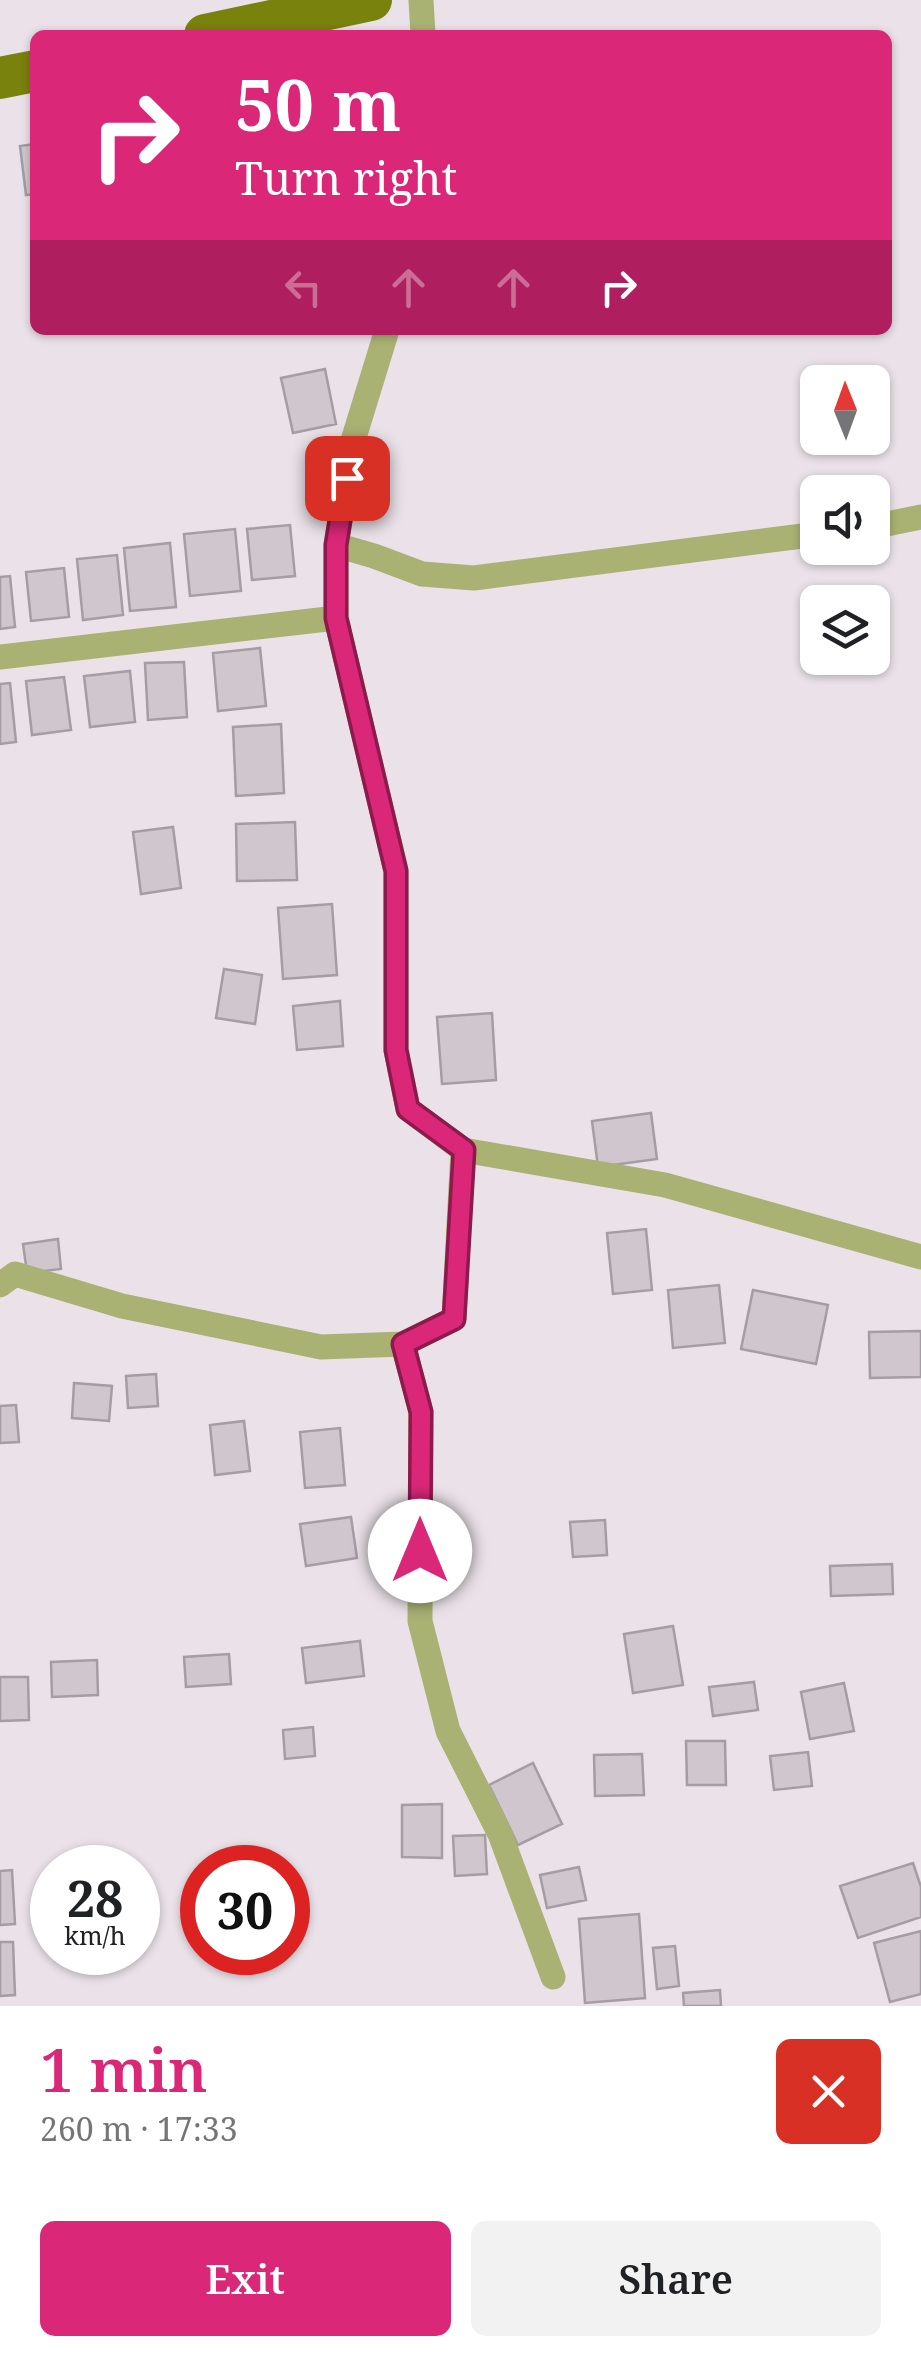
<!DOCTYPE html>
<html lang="en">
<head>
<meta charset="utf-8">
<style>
	body { margin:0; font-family:"Noto Serif",serif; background:#f2f2f2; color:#202124; height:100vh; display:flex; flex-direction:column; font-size:38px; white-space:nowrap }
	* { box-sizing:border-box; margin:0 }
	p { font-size:32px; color:#757577 }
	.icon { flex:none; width:55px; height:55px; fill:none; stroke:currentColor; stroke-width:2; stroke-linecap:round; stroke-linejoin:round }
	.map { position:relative; height:2006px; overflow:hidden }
	.sheet { display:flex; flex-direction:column; background:#fff; flex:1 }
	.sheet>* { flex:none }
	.banner { position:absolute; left:30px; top:30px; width:862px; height:305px; border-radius:15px; box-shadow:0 2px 8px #0004; background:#db2777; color:#fff; overflow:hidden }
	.needle { width:65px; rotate:359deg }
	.buttons { position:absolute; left:800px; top:365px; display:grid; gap:20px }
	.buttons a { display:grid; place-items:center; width:90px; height:90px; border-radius:15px; background:#fff; box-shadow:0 2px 8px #0004; font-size:50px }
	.speed { position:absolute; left:30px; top:1845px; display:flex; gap:20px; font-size:50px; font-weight:700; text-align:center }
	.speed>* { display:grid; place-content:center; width:130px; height:130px; border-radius:50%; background:#fff; box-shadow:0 2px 8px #0004; line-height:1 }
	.speed small { font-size:25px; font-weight:400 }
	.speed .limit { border:15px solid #d22; background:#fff; color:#111 }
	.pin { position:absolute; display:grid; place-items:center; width:85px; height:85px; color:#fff; margin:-42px; border-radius:20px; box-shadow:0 5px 15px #0006 }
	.me { position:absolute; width:110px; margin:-55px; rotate:0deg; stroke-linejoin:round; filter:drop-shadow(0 0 8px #0008) }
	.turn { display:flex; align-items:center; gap:35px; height:210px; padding:0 40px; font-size:45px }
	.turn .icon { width:130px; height:130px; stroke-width:2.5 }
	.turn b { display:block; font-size:70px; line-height:85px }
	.lanes { display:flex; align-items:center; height:95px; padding:0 40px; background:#0003; justify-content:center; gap:50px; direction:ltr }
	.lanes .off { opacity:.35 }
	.round { display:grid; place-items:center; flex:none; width:105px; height:105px; border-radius:15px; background:#f2f2f2 }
	.head { display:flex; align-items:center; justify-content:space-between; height:170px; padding:0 40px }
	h1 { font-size:60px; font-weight:600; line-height:75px; color:#db2777 }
	.action { display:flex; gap:20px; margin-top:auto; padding:20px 40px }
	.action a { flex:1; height:115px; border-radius:15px; background:#db2777; color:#fff; font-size:40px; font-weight:600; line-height:115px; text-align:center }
	.action a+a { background:#f2f2f2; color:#202124 }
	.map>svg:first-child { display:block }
	.building { fill:#cfc7cd; stroke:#a49da3; stroke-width:2.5 }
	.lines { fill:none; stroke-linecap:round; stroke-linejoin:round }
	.street { stroke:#a9b173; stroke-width:25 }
	.primary { stroke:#79820c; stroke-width:42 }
	.route-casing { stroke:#8e194d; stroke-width:25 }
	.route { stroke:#db2777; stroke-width:18 }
</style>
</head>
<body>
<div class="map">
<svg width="921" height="2006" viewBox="0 0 921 2006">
	<rect width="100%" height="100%" fill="#eae2e8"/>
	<!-- building -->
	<path class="building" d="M35,144v50l-9,1 -6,-49z
		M325,369l11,55 -43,9 -12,-55z
		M290,525l5,51 -43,4 -5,-51z
		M235,529l6,62 -51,5 -6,-62z
		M170,543l6,64 -46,4 -6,-63z
		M117,555l6,60 -40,5 -6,-61z
		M64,568l5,49 -38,4 -5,-49z
		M10,576l5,51 -15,2v-52z
		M260,648l6,58 -48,5 -5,-58z
		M184,662l3,55 -39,3 -3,-57z
		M130,671l5,51 -45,5 -6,-51z
		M64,677l7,53 -39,5 -6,-54z
		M10,683l6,59 -16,2v-60z
		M281,724l3,69 -48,3 -3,-69z
		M295,822l2,58 -60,1 -1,-57z
		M173,827l8,61 -40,6 -8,-62z
		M332,904l5,71 -54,4 -5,-71z
		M224,969l38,6 -7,49 -39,-6z
		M340,1001l3,45 -46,4 -4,-44z
		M492,1013l4,67 -54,4 -5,-67z
		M651,1113l6,46 -59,8 -6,-46z
		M646,1229l6,61 -39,4 -6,-61z
		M58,1239l3,30 -34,4 -4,-29z
		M719,1285l6,58 -52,5 -5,-58z
		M753,1290l75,15 -12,59 -75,-15z
		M921,1331v46l-51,1 -1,-46z
		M156,1374l2,32 -30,2 -2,-32z
		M74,1383l38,3 -3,35 -37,-3z
		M16,1405l3,37 -19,1v-37z
		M244,1421l6,50 -35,4 -5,-50z
		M340,1428l5,57 -40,3 -5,-56z
		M351,1517l6,41 -51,8 -6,-42z
		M605,1520l2,35 -34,2 -3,-35z
		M892,1564l1,30 -62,2 -1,-30z
		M673,1626l10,59 -50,8 -9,-59z
		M360,1641l4,35 -58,7 -4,-35z
		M229,1654l2,30 -45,3 -2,-30z
		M97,1660l1,35 -46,2 -1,-35z
		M0,1677h28l1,43 -29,1z
		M754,1682l4,28 -45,6 -4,-29z
		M844,1683l10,48 -44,8 -9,-47z
		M313,1727l2,29 -30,3 -2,-29z
		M686,1741h39l1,44h-39z
		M808,1752l4,34 -38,4 -4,-34z
		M642,1754l2,41 -49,1 -1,-41z
		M533,1763l29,61 -44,21 -29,-60z
		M442,1804v54l-40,-1v-52z
		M485,1835l2,39 -32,2 -2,-40z
		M913,1863l8,24v30l-63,21 -18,-52z
		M579,1867l7,33 -39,8 -7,-33z
		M12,1870l3,54 -15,1v-54z
		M639,1914l6,84 -60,5 -6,-84z
		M921,1931v63l-31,8 -16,-59z
		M0,1942h13l2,53 -15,1z
		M675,1946l4,40 -22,3 -4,-41z
		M720,1990l1,16h-37l-1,-13z"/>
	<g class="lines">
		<!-- street -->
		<path class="street" d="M421,0l2,35
			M387,330l-35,114 -16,101v73l60,253v179l12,59 55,41 202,35 256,72
			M872,527l49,-10
			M336,545l38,11 48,18 52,4 344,-44
			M0,657l336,-39
			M0,1285l15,-11 107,32 199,41 82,-3 51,-25 9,-169
			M403,1344l18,68 -1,209 28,110 52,103 53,143"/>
		<!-- primary -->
		<path class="primary" d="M205,35l166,-35
			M0,78l35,-7"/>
	</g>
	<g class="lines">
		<defs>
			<path id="route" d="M347,478l-11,67v73l60,253v179l12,59 56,41 -10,169 -51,25 18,68 -1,139"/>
		</defs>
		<!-- route casing -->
		<use href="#route" class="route-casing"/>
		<!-- route -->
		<use href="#route" class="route"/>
	</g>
</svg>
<div class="buttons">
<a><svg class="needle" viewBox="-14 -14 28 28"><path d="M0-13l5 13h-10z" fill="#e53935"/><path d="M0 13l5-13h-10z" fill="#757577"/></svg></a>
<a><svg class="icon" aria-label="sound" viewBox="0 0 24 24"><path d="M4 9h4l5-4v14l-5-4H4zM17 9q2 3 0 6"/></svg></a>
<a><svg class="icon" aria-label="layers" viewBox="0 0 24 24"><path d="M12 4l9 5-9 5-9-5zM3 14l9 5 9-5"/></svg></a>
</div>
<div class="speed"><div>28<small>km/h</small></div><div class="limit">30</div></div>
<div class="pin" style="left:347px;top:478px;background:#d93025"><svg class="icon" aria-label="arrive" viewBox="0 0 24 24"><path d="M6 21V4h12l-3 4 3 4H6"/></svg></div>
<svg class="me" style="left:420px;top:1551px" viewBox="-20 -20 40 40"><circle r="19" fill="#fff"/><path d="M0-13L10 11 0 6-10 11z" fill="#db2777"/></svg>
<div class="banner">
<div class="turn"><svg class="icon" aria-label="right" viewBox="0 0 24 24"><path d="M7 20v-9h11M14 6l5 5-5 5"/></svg><div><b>50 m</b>Turn right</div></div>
<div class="lanes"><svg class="icon off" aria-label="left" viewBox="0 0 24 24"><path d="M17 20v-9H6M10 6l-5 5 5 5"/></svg><svg class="icon off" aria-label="ahead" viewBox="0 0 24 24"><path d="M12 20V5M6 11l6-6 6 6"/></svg><svg class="icon off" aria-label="ahead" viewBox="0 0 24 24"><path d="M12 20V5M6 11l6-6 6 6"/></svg><svg class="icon" aria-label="right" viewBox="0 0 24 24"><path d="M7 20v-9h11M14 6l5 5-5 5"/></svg></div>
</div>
</div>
<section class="sheet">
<div class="head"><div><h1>1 min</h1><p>260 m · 17:33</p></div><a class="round" style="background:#d93025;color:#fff"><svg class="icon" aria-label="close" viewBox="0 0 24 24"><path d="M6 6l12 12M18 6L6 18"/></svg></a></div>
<div class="action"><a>Exit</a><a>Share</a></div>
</section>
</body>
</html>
